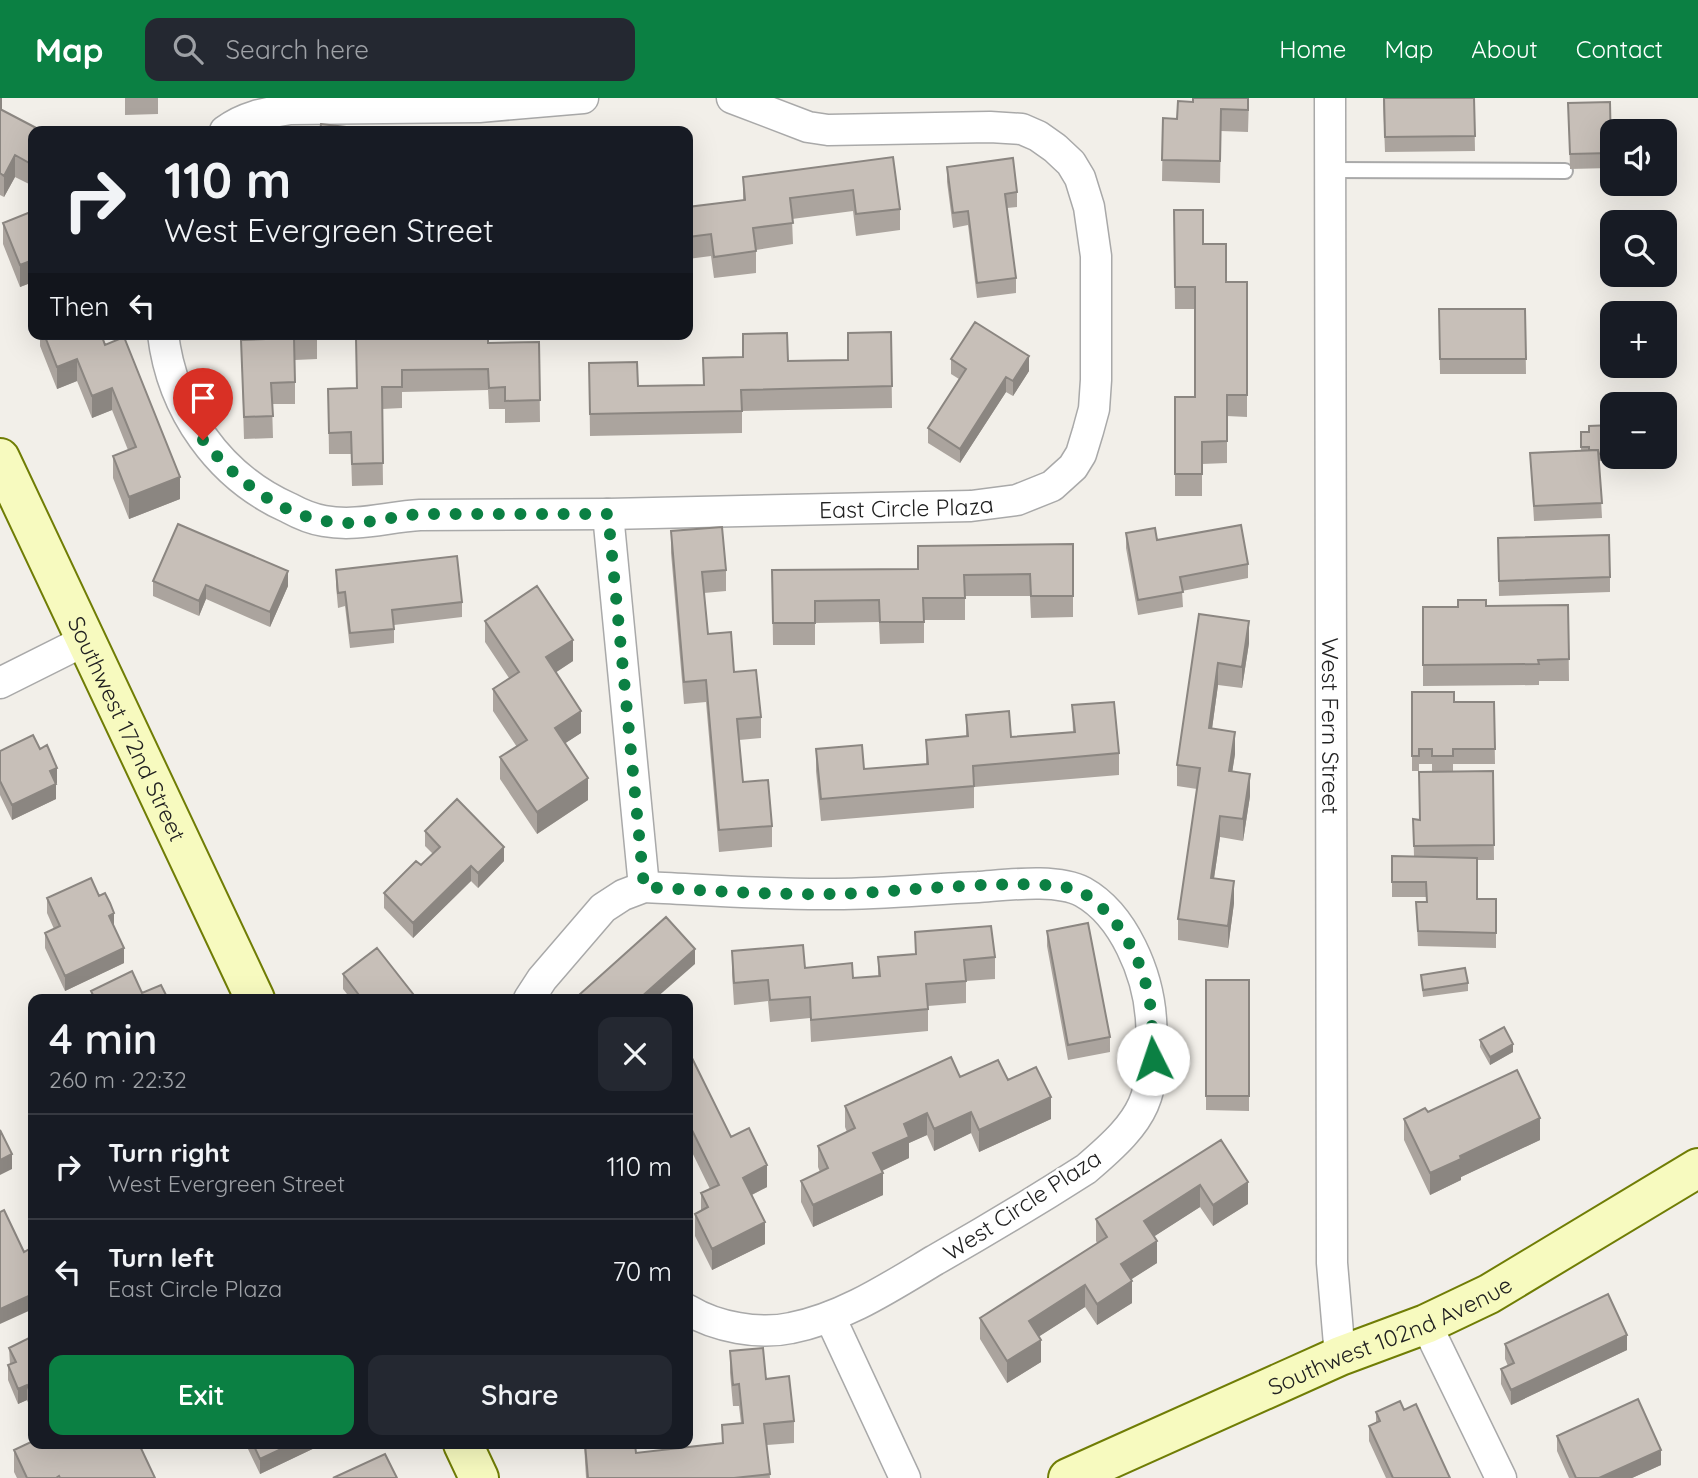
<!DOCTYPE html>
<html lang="en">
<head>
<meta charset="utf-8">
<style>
	body { margin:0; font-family:Quicksand,sans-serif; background:#242831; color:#f1f3f6; height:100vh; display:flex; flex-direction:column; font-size:26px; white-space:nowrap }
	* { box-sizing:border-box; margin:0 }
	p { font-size:23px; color:#9ea1a6 }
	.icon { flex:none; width:38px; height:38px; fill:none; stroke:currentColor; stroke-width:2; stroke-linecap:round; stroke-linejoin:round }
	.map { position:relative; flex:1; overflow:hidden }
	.drawer { position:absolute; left:28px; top:896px; width:665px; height:455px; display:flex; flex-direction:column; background:#171b24; border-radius:14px; box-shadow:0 7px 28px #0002 }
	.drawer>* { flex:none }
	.hud { position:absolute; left:28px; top:28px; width:665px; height:214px; border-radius:14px; box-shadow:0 7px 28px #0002; background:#171b24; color:#f1f3f6; overflow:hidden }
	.buttons { position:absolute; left:1600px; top:21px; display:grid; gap:14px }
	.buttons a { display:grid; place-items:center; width:77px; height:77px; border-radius:14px; background:#171b24; box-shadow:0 7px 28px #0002; font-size:35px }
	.pin { position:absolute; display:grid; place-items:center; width:60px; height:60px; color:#fff; margin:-72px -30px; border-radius:50% 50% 50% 0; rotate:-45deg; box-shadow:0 0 7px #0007 }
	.pin .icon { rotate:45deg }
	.me { position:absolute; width:77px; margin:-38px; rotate:356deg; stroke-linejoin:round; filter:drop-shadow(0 0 5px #0008) }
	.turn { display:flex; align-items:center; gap:24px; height:147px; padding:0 21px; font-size:32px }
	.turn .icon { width:91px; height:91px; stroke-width:2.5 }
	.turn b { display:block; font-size:49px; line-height:60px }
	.then { display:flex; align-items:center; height:66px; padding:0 21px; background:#0003; gap:14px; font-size:26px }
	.round { display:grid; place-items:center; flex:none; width:74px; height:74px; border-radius:14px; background:#242831 }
	.headline { display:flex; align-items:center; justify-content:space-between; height:119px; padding:0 21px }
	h1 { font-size:42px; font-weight:600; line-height:52px }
	.cta { display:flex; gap:14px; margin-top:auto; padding:14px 21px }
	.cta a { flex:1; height:80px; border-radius:14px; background:#0b8043; color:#fff; font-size:28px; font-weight:600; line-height:80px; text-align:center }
	.cta a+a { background:#242831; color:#f1f3f6 }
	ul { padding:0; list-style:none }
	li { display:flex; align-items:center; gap:21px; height:105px; padding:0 21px; border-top:2px solid #363941 }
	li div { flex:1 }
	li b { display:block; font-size:26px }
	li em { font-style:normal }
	header { display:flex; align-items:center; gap:42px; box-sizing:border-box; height:98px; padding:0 35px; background:#0b8043; color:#fff }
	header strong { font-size:33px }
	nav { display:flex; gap:38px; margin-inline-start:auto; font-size:24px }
	.search { width:490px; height:63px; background:#242831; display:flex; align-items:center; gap:18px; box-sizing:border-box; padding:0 24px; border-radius:14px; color:#9ea1a6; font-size:26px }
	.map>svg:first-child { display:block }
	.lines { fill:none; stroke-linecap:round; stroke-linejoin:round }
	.lane-casing { stroke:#a9a9a9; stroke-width:18 }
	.street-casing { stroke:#a9a9a9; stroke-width:33 }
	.secondary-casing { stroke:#707d05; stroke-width:42 }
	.lane { stroke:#fff; stroke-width:14 }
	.street { stroke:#fff; stroke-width:30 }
	.secondary { stroke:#f7fabf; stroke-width:38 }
	.wall { fill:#aba49e }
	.shaded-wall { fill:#8b8681 }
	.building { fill:#c7bfb8; stroke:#8b8681; stroke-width:2 }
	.route { stroke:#0b8043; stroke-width:12; stroke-dasharray:0 21.6 }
	.labels { text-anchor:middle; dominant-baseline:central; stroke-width:6; stroke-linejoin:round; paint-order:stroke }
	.street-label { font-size:23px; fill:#222; stroke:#fff }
</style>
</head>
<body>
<header>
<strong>Map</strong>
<div class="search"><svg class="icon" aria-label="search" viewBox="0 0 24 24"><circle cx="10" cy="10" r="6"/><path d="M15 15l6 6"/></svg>Search here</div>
<nav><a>Home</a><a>Map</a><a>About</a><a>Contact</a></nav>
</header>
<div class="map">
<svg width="1698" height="1380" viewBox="0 0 1698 1380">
	<rect width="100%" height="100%" fill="#f2efe9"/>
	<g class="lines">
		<defs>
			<path id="lane" d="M1330,72l235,1"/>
			<g id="street">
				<path id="s1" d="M1330,0l2,1165 8,93"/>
				<path d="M225,33c20,-15 41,-18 65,-22l189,-2 104,-9"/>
				<path id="s2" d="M163,236c9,76 56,143 126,174 11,6 23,11 35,13 33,6 63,-4 96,-6l188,-1 363,-8 46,-6 35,-14 21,-19 8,-13 7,-23 6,-22 2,-29v-124l-7,-49 -9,-29 -9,-15 -16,-15 -17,-12 -16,-7 -32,-2 -162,3 -20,-3 -76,-29"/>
				<path d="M608,416l36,373"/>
				<path d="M0,585l86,-43"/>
				<path d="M529,901l13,-20 61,-71 20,-13 21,-8c64,3 128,8 191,7 48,0 96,-5 143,-7 29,-2 79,-9 105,5 41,23 65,82 68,127 5,80 -4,98 -65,150 -50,32 -100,62 -151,91 -45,27 -92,58 -144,68 -32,7 -75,-1 -103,-18"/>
				<path d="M830,1219l75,161"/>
				<path d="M1426,1226l75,154"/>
			</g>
			<g id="secondary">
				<path id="s3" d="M0,360l255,541"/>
				<path d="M463,1346l16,34"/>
				<path id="s4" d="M1068,1380l272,-122 86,-32 63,-30 209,-126"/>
			</g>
		</defs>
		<!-- lane casing -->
		<use href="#lane" class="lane-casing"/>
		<!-- street casing -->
		<use href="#street" class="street-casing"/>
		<!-- secondary casing -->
		<use href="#secondary" class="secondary-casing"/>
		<!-- lane -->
		<use href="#lane" class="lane"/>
		<!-- street -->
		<use href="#street" class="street"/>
		<!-- secondary -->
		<use href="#secondary" class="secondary"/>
	</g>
	<!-- wall -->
	<path class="wall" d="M0,0h2v12l31,21v55l-18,-9 -11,20 -4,-2z
		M125,0h33v16l-33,1z
		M1249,0l-1,34 -27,-1 -1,52 -58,-2 1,-63 14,1 16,-17z
		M1383,0h91l1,53 -90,1z
		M1610,4l1,66 -41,1 -2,-66z
		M893,59l7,52v21l-44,6 -3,-25 -61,8 1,25 -37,6v23l-42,5 -3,-22 -23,3v-52l55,-7v-23z
		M947,69l70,25v15l-10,1 9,70v15l-39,5 -9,-73 -15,3 -6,-46z
		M1174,112l29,34 23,38h21v135l-20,-1v47l-25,1v32h-27v-99h20v-88h-20z
		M33,113v71l-13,5 -17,-43v-21z
		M1439,211h86l1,65h-86z
		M891,234l1,76 -150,3v22l-152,3 -1,-73 49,23 65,-1v-27l85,3 60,-1z
		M40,236h61l79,165 -51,20 -16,-41v-22l15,-6 -16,-40 -20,8 -15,-37 -20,8 -17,-43z
		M264,236h53v25l-22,1v44h-23l1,34 -29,1 -3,-99 23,-1z
		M356,240l132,5 51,-1 1,80 -35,1v-14h-16l-1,-19 -86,2v16l-20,1 1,76 -31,1 -1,-32h-22l-1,-65 28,-1z
		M951,261l78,12 -16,25 -7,-4 -46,71 -32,-20v-15l31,-49 -8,-5z
		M1612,327v32h5v4h-18l3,57 -68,3 -4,-68 51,-2v-19h8z
		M671,433l55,39v21l-22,2 4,41 26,38 27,45v21l-22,2 4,42 29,44v21l-53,5 -13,-150 -22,2 -13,-151z
		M1126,435l122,31v14l-66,13 1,16 -45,8 -12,-67z
		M1498,440l112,39v15l-111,4z
		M1073,446v73l-42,1 -1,-22h-65v24h-41v23l-44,1 -1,-22 -64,1v22h-42l-1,-75 146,-1z
		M336,472l126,32v15l-68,8v18l-44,5 -5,-42 -7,2 -2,-23z
		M153,483l135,5 -18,41 -64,-28 -7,17 -46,-20z
		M1568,507l1,76h-30v4l-116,1v-79z
		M1199,516l50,29 -7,45 -24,-3 -6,44 23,25 -3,18 18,24 -7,45 -23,-4 -6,41 20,25 -6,45 -50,-8v-21l19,-130 -20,-3v-21z
		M485,523l88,40 -17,11 25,61 -16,10 23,57 -51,34 -37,-55v-22l17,-10 -24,-36v-22l16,-11 -24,-36z
		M1412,594l42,10h40l1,62h-42v7h-21v-7h-13v7h-7z
		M1072,607l47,48v22l-145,12v21l-153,13 -5,-50v-22l48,20 62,-5v-24l40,-4v-21l45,22 62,-5z
		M0,653l57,32h-1v16l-44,21 -12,-25z
		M1493,673l1,89h-17v39h19v49l-78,-2 -2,-44h11l-1,-5h-34v-41l22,1 -1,-38 7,1 -1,-48z
		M425,733l79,30 -26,27 -7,-7 -58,57 -29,-30v-15l37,-28 12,-11 -8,-8z
		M47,800l67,29 10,36 -59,28 -20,-43v-15l9,-4 -7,-16z
		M1047,833l63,106v15l-42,8 -21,-114z
		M915,834l80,25v22l-29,2v22l-38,3v25l-117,11 -1,-24 -40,4 -2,-21 -34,4 -2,-32v-22l121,27 25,-2v-19l37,-3z
		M343,876l74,25h-66l-8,-10z
		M1421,877l47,8v8l-45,6z
		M1206,882h43v131l-43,-1z
		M1480,942l33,12 -23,13 -10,-18z
		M688,957l43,82 36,50 -15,8 13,49 -53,26 -17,-34v-22l6,-3v-18l9,-4 -22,-45z
		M960,979l48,3 43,39 -72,33 -8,-19 -37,18 -7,-16 -18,8v15l-27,13 1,24 -70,32 -12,-25v-21l19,-9 -2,-5v-21l29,-14 -2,-5v-21z
		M1404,1021l136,21 -79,37v3l-31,15 -26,-55z
		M1221,1042l27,64 -35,22 -13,-19 -46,29 3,27 -26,16 1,24 -35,22 -12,-18 -46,29 2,26 -34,21 -27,-44v-21l117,-75 -1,-2v-22z
		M33,1238v78l-6,-14 -9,4 -10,-24v-15l2,-1 -1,-16z
		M1505,1246l122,6 -116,55 -10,-21v-15l7,-3 -3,-7z
		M730,1253l36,28 28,42v22l-27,2 3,33h-184l-2,-34 52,9 86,-10v-18l19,-2 -2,-17h-6l-3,-33z
		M1404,1312l46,68h-64l-17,-37v-15l7,-3v-11z
		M1557,1338l104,29 -29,13h-63l-12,-27z
		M247,1346h76l-63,30 -13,-27z
		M14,1352l141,28h-138l-3,-6z"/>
	<!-- shaded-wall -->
	<path class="shaded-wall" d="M0,0h2v13l-2,4z
		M15,57v22l-11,20v-21z
		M33,162v22l-13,5v-22z
		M1029,258v15l-16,25v-15z
		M77,261v22l-20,8v-22z
		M1006,279v15l-46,71v-14z
		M112,290v22l-20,8v-22z
		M180,379v22l-51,20v-22z
		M288,473v15l-18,41v-15z
		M206,487v14l-7,17v-15z
		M1249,523v22l-7,45v-21z
		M573,542v21l-27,18v-22z
		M1218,565v22l-9,65v-22z
		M581,613v22l-26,17v-22z
		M1235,634v22l-6,39v-22z
		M57,670v15l-7,3v-15z
		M1250,676v22l-7,45v-22z
		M588,680v22l-51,34v-22z
		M56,686v15l-44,21v-15z
		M1220,718v21l-9,62v-21z
		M504,749v14l-26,27v-15z
		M471,768v15l-58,57v-15z
		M1234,783v22l-6,45v-22z
		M114,815v15l-5,-12z
		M124,850v15l-59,28v-15z
		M695,851v15l-40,35h-16z
		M1513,946v8l-23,13v-8z
		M1051,999v22l-72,33v-22z
		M971,1014v21l-37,18v-22z
		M927,1015v22l-18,8v15l-36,17v-22l31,-29z
		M1540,1020v22l-79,37v3l-31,15v-22l30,-17z
		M12,1056v15l-12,6v-15z
		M767,1067v22l-24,12v-21z
		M883,1075v22l-70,32v-22z
		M1248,1084v22l-35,22v-21z
		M1200,1087v22l-56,36v-22z
		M765,1124v22l-53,26v-21z
		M1157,1143v22l-36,23v-22z
		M1132,1183v22l-35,22v-21z
		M1085,1187v22l-56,36v-22z
		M33,1196v15l-33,15v-15z
		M1627,1237v15l-116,55v-15z
		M1041,1242v22l-34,21v-22z
		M27,1287v15l-9,4v-15z
		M292,1346h31l-63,30v-15z
		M1661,1352v15l-29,13h-33z"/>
	<!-- building -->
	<path class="building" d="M1193,0h55v12l-27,-1 -1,52 -58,-1 1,-42 14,1 1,-18 15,1z
		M1384,0h90l1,38 -90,1z
		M1610,4l1,51 -41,1 -2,-51z
		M0,11l42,22h-9v34l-18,-10 -11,21 -4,-3z
		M321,26l59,7h-60z
		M893,59l7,52 -44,5 -3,-24 -63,8 3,25 -40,5 3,23 -42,6 -3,-23 -23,3v-30l57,-7 -2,-23z
		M1013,60l4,34 -12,2 11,84 -39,5 -9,-72 -15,2 -6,-46z
		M1174,112h29v34h23v38h21v113h-20v46l-25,1v32h-27v-77h20v-110h-20z
		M33,113v49l-13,5 -17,-42z
		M1439,211h86l1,50h-86z
		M975,224l54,34 -16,25 -7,-4 -46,72 -32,-21 38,-59 -15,-10z
		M891,234l1,54 -151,4 1,21 -152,3 -1,-51 48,-1 1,24 66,-1 -1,-27 40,-1v-23l44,-1 1,28 60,-1v-27z
		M44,236h57l4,11 19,-8 56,140 -51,20 -16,-41 23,-9 -24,-59 -20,8 -15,-37 -20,8z
		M265,236h52v3l-23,1 1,44 -24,1 2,33 -29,1 -3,-77 24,-1z
		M445,236h43v9l51,-1 1,58 -35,1v-14l-16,1 -1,-19 -86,1v17h-20l1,76 -31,1 -1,-32 -22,1 -1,-44 29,-1 -1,-50 89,-2z
		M1612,327v28l-13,1 -1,-4h-9v-3h-8v-15h8v-6z
		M1598,352l4,53 -68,3 -4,-53z
		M178,426l110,47 -18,41 -64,-27 -7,16 -46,-20z
		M1241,427l7,39 -68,13 3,15 -45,8 -12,-67 29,-5 2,12z
		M722,429l4,43 -24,2 6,62 23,-2 3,40 22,-2 5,47 -24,2 6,63 25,-2 4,46 -53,4 -13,-150 -22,2 -13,-151z
		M1609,437l1,42 -111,4 -1,-43z
		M1073,446v52h-42l-1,-22 -66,1 1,23h-42l1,24h-44l-1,-22 -64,1v22h-42l-1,-53 146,-1v-23z
		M457,458l5,46 -70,8 2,19 -44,4 -5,-41 -7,1 -2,-23z
		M537,488l36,54 -27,17 35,54 -26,17 33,50 -51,34 -37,-55 27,-17 -34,-51 26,-17 -34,-51z
		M1458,502h28v6l82,-1 1,54 -31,1 1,4 -116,1v-58h35z
		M1199,516l50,7 -7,46 -24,-4 -9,65 26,4 -6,39 21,3 -7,45 -23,-3 -9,62 23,3 -6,45 -50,-7 22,-151 -23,-3z
		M1412,594h42v10h40l1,47h-42v7h-21v-7h-13v7h-7z
		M1114,604l5,51 -146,13 1,20 -153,13 -5,-50 46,-4 2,24 64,-5 -2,-24 42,-4 -2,-21 43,-4 2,26 64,-5 -3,-27z
		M33,637l7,14 7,-4 10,23 -7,3 6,13 -44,21 -12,-24v-30z
		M1493,673l1,74 -80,1 -1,-27 7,1 -1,-48z
		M457,701l47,48 -26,26 -7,-7 -58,57 -29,-30 32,-32 5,4 19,-18 -15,-16z
		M1392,758l85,2v41h19v34l-78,-2 -2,-29h11l-1,-20h-34z
		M91,780l8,18 6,-3 5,10 4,10 -5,3 15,32 -59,28 -20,-43 15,-7 -13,-28z
		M666,819l29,32 -56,50h-56l-4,-4z
		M1088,825l22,114 -42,8 -21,-114z
		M991,828l4,31 -31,3 2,21 -40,3 2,25 -117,11 -1,-23 -40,3 -2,-20 -34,3 -2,-32 71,-6 2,23 47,-5 1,15 27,-2 -2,-19 38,-3 -1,-22z
		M377,850l40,51h-55l-19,-25z
		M1465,870l3,15 -45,7 -2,-15z
		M132,873l10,22 19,-8 7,14h-73l-4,-8z
		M1206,882h43v116h-43z
		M1504,929l9,17 -23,13 -10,-17z
		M690,956l41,83 18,-9 18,37 -24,13 22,44 -53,27 -17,-35 13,-7 -7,-14 18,-8 -31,-63v-67z
		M951,959l9,20 38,-17 10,20 28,-13 15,30 -72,33 -8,-18 -37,17 -7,-16 -23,11 5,13 -36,16 10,20 -70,32 -12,-24 27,-13 -10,-22 37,-18 -10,-22z
		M1517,972l23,48 -80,38 1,3 -31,14 -26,-54 21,-11 3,4z
		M0,1032l12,24 -12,6z
		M1221,1042l27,42 -35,23 -13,-20 -56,36 13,20 -36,23 11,17 -35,23 -12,-19 -56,36 12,19 -34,21 -27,-43 127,-81 -11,-18z
		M4,1112l20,42 9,-5v47l-33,15v-97z
		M1608,1196l19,41 -116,55 -10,-21 13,-6 -9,-19z
		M33,1238v63l-6,-14 -9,4 -10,-24 8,-3 -7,-14z
		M763,1250l3,31 23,-3 5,45 -30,3 6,50 -36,4h-146l-3,-34h50l1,9 87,-10 -1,-18 21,-2 -4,-39 -6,1 -3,-34z
		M1638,1301l23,51 -62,28h-23l-19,-42z
		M1400,1303l4,9 12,-6 34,74h-57l-24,-52 11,-5 -4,-9z
		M33,1343v3h106l16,34h-95l-1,-2 -3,2h-29l-13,-28z
		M253,1346h39l-32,15z
		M385,1356l12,24h-64z"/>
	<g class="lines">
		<!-- route -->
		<path class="route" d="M203,342c35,43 88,84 146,83 24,0 47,-7 70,-9h189l36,373c64,4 129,8 192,7 48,0 217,-22 249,0 30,20 52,56 61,91 7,23 6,50 7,74"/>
	</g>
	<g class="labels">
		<!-- street labels -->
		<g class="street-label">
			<text stroke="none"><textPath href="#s2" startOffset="845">East Circle Plaza</textPath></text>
			<text stroke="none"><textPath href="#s1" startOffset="628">West Fern Street</textPath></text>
			<text stroke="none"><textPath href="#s3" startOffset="299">Southwest 172nd Street</textPath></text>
			<text transform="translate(1022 1107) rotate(-33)">West Circle Plaza</text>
			<text stroke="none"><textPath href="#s4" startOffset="352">Southwest 102nd Avenue</textPath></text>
		</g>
	</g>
</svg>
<div class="buttons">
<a><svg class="icon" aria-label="sound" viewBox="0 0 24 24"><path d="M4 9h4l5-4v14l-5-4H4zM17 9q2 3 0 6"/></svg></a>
<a><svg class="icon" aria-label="search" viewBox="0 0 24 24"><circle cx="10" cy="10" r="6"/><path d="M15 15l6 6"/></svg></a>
<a>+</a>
<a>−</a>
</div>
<div class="pin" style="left:203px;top:342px;background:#d93025"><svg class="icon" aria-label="arrive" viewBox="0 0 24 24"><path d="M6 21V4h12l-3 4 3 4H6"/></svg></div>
<svg class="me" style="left:1153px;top:961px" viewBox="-20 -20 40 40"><circle r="19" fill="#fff"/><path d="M0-13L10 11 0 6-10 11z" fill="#0b8043"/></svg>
<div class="hud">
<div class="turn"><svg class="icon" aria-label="right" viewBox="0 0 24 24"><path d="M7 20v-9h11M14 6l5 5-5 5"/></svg><div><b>110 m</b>West Evergreen Street</div></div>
<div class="then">Then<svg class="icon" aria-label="left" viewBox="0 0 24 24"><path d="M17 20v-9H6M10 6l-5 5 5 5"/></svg></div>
</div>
<section class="drawer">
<div class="headline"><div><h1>4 min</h1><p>260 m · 22:32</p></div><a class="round"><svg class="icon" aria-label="close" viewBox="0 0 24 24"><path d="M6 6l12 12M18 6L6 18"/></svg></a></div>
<ul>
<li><svg class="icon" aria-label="right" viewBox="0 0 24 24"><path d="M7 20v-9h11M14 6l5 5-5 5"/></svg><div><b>Turn right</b><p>West Evergreen Street</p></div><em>110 m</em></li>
<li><svg class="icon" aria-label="left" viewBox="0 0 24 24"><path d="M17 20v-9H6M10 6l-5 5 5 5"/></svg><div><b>Turn left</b><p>East Circle Plaza</p></div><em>70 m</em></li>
</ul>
<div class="cta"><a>Exit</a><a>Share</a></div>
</section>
</div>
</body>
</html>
